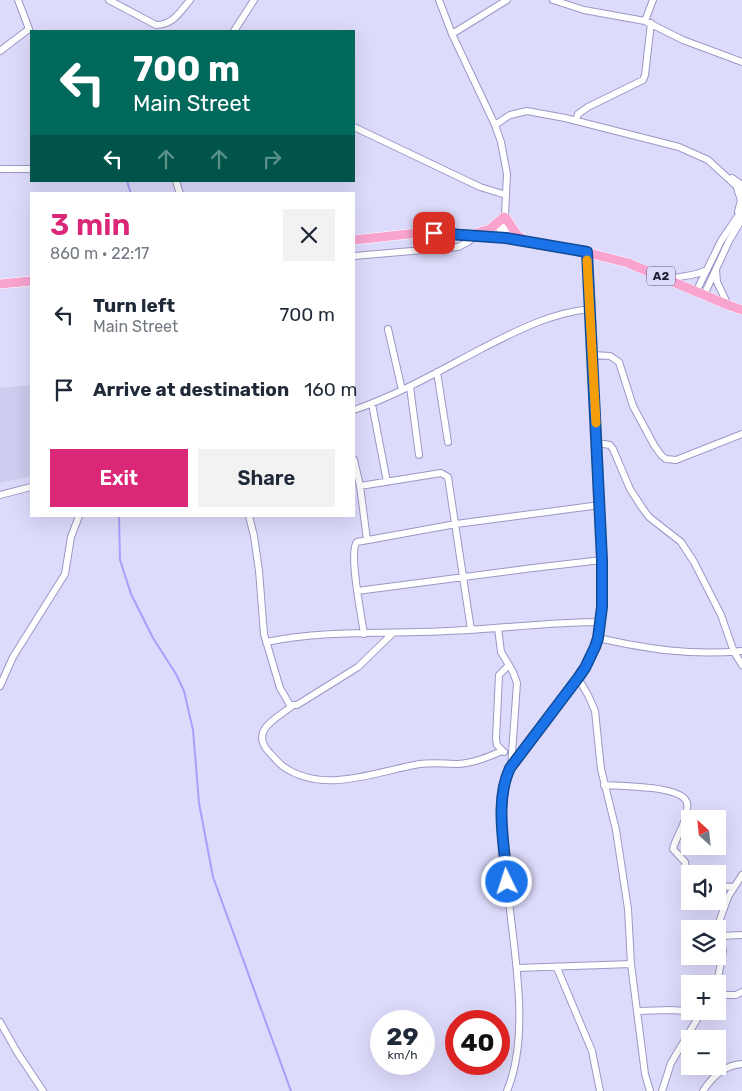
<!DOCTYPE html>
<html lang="en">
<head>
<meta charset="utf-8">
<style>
	body { margin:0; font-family:Rubik,sans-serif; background:#f2f2f3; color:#1f2937; height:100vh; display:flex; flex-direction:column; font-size:19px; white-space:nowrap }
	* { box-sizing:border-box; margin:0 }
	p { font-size:16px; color:#747a83 }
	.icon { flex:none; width:28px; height:28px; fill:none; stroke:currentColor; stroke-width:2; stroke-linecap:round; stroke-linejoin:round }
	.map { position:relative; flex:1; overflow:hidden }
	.panel { position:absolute; left:30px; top:192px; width:325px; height:325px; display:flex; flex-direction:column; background:#fff; border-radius:0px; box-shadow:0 5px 20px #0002 }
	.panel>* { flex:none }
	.hud { position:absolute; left:30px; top:30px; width:325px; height:152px; border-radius:0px; box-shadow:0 5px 20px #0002; background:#00695c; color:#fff; overflow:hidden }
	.needle { width:32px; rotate:333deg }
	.controls { position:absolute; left:681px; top:810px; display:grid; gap:10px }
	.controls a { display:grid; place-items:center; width:45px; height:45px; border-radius:0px; background:#fff; box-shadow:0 5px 20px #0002; font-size:25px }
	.speed { position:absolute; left:370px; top:1010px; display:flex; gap:10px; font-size:25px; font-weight:700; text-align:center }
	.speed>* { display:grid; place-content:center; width:65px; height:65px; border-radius:50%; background:#fff; box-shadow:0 5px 20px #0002; line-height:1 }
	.speed small { font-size:12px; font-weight:400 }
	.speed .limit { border:8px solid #d22; background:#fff; color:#111 }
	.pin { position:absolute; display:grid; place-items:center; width:42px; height:42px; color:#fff; margin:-21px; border-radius:10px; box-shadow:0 2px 8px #0006 }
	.me { position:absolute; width:55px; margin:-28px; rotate:356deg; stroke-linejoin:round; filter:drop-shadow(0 0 4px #0008) }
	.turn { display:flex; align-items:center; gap:18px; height:105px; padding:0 20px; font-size:22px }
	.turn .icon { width:65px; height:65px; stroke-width:2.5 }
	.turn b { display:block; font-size:35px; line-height:42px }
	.lanes { display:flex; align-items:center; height:48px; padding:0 20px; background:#0003; justify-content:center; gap:25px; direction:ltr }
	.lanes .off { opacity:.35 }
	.round { display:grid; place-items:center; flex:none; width:52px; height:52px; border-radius:0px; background:#f2f2f3 }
	.head { display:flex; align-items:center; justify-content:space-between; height:85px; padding:0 20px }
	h1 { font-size:30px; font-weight:600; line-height:38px; color:#db2777 }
	.action { display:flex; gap:10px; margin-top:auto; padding:10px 20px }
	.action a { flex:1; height:58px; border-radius:0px; background:#db2777; color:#fff; font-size:20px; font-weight:600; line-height:58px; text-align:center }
	.action a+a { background:#f2f2f3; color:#1f2937 }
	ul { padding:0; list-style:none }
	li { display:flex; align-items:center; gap:15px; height:75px; padding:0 20px }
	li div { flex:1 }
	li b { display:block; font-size:19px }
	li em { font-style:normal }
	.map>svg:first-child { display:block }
	.built { fill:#ceccef }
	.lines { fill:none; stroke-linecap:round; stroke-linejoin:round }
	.stream { stroke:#a99efb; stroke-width:2 }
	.minor-casing { stroke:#9b97c8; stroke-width:8 }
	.highway-casing { stroke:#fff; stroke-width:10 }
	.minor { stroke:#fff; stroke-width:6 }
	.highway { stroke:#f9a3cf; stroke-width:9 }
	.route-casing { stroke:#114b97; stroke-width:12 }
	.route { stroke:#1a73e8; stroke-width:9 }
	.slow { stroke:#f59e0b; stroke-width:9 }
	.labels { text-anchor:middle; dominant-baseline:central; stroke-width:4.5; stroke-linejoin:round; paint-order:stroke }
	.shield { fill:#dddbfb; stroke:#59576e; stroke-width:1 }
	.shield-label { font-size:12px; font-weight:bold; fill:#211f32 }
</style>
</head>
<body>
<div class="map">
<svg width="742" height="1091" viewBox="0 0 742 1091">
	<rect width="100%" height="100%" fill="#dddbfb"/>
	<!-- built -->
	<path class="built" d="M31,385v91l-31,7v-95z"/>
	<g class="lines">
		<!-- stream -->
		<path class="stream" d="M127,181l4,13
			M119,516l1,44 11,34 22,44 23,36 8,17 9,39 6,73 14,74 78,214"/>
		<defs>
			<path id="minor" d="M18,0l11,29
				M109,0l47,25c17,0 24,-13 34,-25
				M439,0l13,34 43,91 6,17 6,32 -2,40 1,24
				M553,0l31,10 61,11 38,19 59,22
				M645,21l8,-21
				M234,31l20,-31
				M452,34l55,-34
				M0,51l29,-22
				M576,121l2,-7 10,-7 55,-27 2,-5 6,-52
				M495,125l15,-10 17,-4 38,7 114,29 29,13 34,31
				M354,127l126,60 26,8
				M0,169h31
				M732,178l10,7
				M176,181l4,13
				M737,188l4,12 -3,12
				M498,237l5,-18
				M354,256l104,-9 10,-5 8,-7
				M716,269l1,13 11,23
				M670,279c13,-4 23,-2 37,-9
				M696,292l25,-51 21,-31
				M704,295l25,-54 13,-22
				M388,329l14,61
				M592,355l18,1 9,6 14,44 21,39 7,10 5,4 10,1 66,-26
				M437,372l11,70
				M410,387l9,68
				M372,404l15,78
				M354,410c44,-15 85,-39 127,-61 35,-18 69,-36 109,-40
				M597,443l13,2 3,4 17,40 13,20 6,8 32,25 13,20 27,53 13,37 8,13
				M354,460l6,26 7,54
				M360,486l81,-13 7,4 23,153
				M0,495l31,-8
				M249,516l5,20 5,35 5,63 16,54 10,17h7l61,-38 35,-34
				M357,591l176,-23 69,-8
				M498,628l3,24 12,20 4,11 -6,84
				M364,634c-2,-15 -16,-83 -7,-92l99,-18 144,-19
				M598,638c50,11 93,18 144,13
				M266,642c58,-12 123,-8 182,-11 51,-2 101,-9 152,-9
				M578,678l10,17 7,16 6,58 15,61 12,79 3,55 14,110 5,17
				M0,686l13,-29 52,-83 6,-37 8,-21
				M292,706c-15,12 -42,24 -24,45 5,5 10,12 16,16 41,28 93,4 136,-3 13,-2 26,0 38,0 16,-1 30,-7 44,-13
				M504,752l-7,-7 -1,-6 3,-64 10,-10
				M604,785c18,1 67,1 80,13 3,3 4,7 3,11 0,14 -11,27 -14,40l12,13 1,17 4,2
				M718,886l16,1
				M719,936l23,-1
				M517,968l114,-4
				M557,968l35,83 8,40
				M717,984l6,-33 -5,-26 10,-28 14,-22
				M718,995h18l6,-3
				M638,1011l33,-1 30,2
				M0,1022l17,30 26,39
				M507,1091c23,-55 8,-132 2,-190 -4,-33 -5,-66 -8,-99l4,-22 6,-12 74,-99 13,-31 5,-47 -6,-148 -10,-191
				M662,1091l9,-28 31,-52
				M703,1091c9,-14 22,-26 39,-27"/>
			<path id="highway" d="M506,218l11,17 8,5
				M477,233l13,-4 14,-12
				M354,240l64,-7h36l52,5 63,10 59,15 100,42 14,5
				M438,249l3,-8 -2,-8
				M0,284l31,-3"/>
		</defs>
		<!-- minor casing -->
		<use href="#minor" class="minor-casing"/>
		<!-- highway casing -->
		<use href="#highway" class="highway-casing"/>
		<!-- minor -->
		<use href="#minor" class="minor"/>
		<!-- highway -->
		<use href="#highway" class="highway"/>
	</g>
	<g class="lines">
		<defs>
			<path id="route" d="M434,233l72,5 81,14 15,308v47l-4,31 -3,9 -10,21 -7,10 -68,90c-16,34 -5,78 -3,114"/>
		</defs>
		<!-- route casing -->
		<use href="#route" class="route-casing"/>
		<!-- route -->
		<use href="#route" class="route"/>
		<!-- slow -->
		<path class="slow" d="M587,260l9,163"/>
	</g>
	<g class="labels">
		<!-- shield labels -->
		<rect class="shield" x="647" y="266.5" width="28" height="19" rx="4"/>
		<g class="shield-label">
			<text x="661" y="276">A2</text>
		</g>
	</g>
</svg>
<div class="controls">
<a><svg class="needle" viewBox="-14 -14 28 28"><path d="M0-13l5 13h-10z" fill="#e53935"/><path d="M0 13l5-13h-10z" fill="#747a83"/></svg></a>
<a><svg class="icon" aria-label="sound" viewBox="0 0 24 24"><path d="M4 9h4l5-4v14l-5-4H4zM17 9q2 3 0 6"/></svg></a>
<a><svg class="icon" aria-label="layers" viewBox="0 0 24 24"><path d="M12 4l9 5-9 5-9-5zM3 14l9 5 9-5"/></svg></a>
<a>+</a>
<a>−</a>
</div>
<div class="speed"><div>29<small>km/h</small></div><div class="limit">40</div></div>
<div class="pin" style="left:434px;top:233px;background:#d93025"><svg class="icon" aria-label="arrive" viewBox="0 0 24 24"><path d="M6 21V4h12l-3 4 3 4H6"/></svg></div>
<svg class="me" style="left:507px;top:882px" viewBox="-20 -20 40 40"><circle r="17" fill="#1a73e8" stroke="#fff" stroke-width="3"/><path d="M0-11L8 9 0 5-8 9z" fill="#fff"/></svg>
<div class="hud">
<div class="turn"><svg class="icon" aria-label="left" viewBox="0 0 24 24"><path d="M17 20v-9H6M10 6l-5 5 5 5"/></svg><div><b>700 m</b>Main Street</div></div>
<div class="lanes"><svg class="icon" aria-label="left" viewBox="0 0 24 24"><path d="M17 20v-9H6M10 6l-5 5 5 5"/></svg><svg class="icon off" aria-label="ahead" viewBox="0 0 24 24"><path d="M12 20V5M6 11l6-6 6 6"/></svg><svg class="icon off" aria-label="ahead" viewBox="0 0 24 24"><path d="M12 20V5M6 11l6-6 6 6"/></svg><svg class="icon off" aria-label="right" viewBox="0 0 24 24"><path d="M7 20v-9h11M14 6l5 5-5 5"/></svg></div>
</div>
<section class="panel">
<div class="head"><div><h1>3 min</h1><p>860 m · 22:17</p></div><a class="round"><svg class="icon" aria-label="close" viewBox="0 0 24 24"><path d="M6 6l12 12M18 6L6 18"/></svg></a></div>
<ul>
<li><svg class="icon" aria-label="left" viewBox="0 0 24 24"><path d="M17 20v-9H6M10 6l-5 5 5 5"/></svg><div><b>Turn left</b><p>Main Street</p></div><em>700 m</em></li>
<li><svg class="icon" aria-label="arrive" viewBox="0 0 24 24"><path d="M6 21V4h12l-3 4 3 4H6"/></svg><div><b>Arrive at destination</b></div><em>160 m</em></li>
</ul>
<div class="action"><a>Exit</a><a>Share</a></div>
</section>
</div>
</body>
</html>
